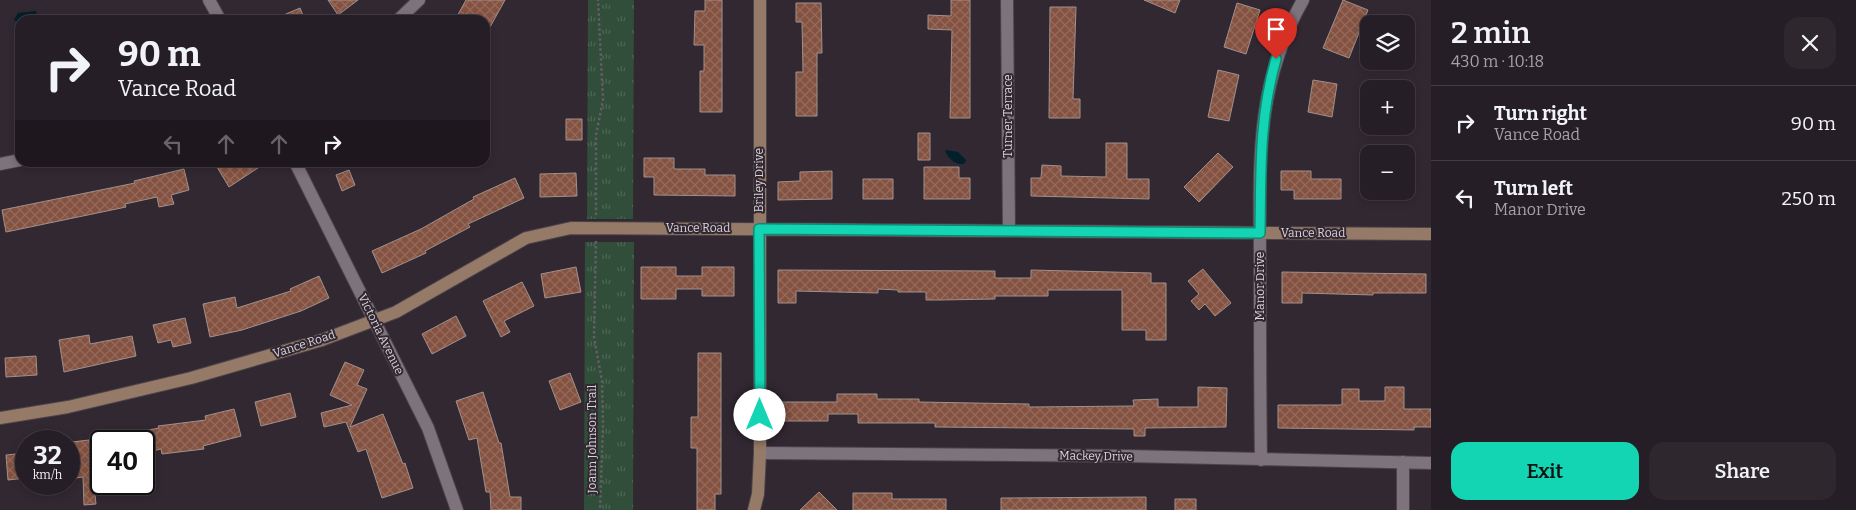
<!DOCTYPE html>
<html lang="en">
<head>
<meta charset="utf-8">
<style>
	body { margin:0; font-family:Bitter,serif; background:#2e272e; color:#f1f3f6; height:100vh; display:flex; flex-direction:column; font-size:19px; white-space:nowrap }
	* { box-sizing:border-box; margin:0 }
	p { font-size:16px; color:#a4a2a7 }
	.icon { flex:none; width:28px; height:28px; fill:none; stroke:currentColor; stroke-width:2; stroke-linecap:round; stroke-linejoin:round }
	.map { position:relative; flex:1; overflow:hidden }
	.sheet { display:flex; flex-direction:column; background:#261e26; width:425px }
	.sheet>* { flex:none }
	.top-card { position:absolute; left:15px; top:15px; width:475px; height:152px; border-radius:15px; box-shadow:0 2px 8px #0003,0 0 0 1px #423c43; background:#261e26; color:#f1f3f6; overflow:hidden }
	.fabs { position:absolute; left:1360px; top:15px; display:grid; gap:10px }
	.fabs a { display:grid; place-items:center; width:55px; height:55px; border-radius:10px; background:#261e26; box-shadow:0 2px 8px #0003,0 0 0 1px #423c43; font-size:25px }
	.speed { position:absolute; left:15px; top:430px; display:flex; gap:10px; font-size:25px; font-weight:700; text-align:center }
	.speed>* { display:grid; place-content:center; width:65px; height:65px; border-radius:50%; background:#261e26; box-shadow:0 2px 8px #0003,0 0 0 1px #423c43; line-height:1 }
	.speed small { font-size:12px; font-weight:400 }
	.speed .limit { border:2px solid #111; border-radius:8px; background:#fff; color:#111 }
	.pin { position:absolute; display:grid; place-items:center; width:42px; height:42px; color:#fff; margin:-51px -21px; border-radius:50% 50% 50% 0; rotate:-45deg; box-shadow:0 0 5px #0007 }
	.pin .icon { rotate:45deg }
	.me { position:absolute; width:55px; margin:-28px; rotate:0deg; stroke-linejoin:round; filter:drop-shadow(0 0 4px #0008) }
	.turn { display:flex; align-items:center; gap:18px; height:105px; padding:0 20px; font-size:22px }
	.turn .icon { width:65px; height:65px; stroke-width:2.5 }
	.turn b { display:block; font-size:35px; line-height:42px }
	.lanes { display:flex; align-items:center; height:48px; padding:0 20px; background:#0003; justify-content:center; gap:25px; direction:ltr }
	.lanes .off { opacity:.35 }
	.round { display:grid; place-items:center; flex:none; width:52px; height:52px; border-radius:15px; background:#2e272e }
	.headline { display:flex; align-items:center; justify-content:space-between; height:85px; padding:0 20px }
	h1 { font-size:30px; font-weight:600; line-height:38px }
	.primary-button { display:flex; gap:10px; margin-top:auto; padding:10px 20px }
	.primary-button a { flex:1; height:58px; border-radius:15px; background:#13d5b3; color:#111; font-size:20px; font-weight:600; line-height:58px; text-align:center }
	.primary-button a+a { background:#2e272e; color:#f1f3f6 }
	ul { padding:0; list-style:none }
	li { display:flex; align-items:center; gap:15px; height:75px; padding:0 20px; border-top:1px solid #423c43 }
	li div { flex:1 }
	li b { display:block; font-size:19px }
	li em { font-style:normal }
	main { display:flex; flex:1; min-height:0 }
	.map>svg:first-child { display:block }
	.park { fill:url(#park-tufts) }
	.water { fill:#00202a }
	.building { fill:url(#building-cross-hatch); stroke:#a1908b }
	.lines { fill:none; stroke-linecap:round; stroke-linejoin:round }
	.street-casing { stroke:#4c434b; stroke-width:14 }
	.secondary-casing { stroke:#4c434b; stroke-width:14 }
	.path { stroke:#665d66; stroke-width:2.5; stroke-dasharray:2.5 2.5; stroke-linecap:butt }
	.street { stroke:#7e727d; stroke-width:12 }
	.secondary { stroke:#947a67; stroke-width:12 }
	.route-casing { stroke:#0c8a74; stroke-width:12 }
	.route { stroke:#13d5b3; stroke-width:9 }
	.labels { text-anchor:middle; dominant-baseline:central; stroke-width:4; stroke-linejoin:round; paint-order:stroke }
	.street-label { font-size:12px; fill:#d9d3d9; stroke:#322832 }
</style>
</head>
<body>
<main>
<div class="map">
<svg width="1431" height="510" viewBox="0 0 1431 510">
	<defs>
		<pattern id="park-tufts" width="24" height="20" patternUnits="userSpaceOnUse" patternTransform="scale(1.25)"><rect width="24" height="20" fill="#304e39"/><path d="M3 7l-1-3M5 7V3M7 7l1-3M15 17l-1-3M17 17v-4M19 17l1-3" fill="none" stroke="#4d6755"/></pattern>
		<pattern id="building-cross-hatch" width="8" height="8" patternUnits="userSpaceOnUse" patternTransform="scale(1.25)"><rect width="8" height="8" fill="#845241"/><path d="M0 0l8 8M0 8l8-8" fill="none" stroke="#956a5c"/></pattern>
	</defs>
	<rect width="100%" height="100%" fill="#322832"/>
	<!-- park -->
	<path class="park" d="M588,0h46l-1,219h-46z
		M585,242h49l-1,268h-49z"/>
	<!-- water -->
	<path class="water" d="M36,11l1,9h-17v3l-6,-3 4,-7z
		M945,150l13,2 8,8 -1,3c-8,4 -18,-5 -20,-13z"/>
	<!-- building -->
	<path class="building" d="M328,0h30l-20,15z
		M466,0h39l-20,36v-16h-30z
		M705,0h17v112h-22v-41h4v-26h-10l1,-34h10z
		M951,0h19v118h-20l2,-88 -24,-1v-14l23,1z
		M1144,0h36l-5,13z
		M1343,0l25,10 -19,48 -26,-10z
		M796,3h25l1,50h-5v63h-21v-44h7l-1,-50h-6z
		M1237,3l23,7 -14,44 -22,-7z
		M1050,7h26l-3,92h7v19h-31z
		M300,8l5,12h-33z
		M1218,70l21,5 -10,46 -21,-4z
		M1313,80l24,4 -5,33 -24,-5z
		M566,119h16v21h-16z
		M918,133h12v27h-12z
		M1106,143h21v36h22v20l-118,-3v-18h10l1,-13 19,1v10l45,1z
		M1218,153l15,14 -34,35 -15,-15z
		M644,158h30v11h31v6h30v21l-81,-1v-18h-10z
		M225,162h42l-38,25 -12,-20z
		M924,167h35v11h11v21h-46z
		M184,169l5,21 -18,5 3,9 -15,3 -2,-10 -32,7 1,3 -120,25 -4,-22 133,-27 -1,-2z
		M349,170l6,15 -13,6 -6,-16z
		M832,171v28l-54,1v-18l22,-1v-9z
		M1281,171h30v8h30v20h-47v-9h-13z
		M576,173l1,23 -37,1v-23z
		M515,178l9,20 -56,26 2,3 -45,24 1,2 -44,20 -10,-22 49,-22 53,-30 -1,-2z
		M863,179h30v20h-30z
		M576,267l5,25 -36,6 -4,-24z
		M641,267h35v9h26v-9h32v29h-32v-7h-26v10h-35z
		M1203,269l28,34 -16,13 -10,-12 -6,6 -8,-9 8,-7 -11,-13z
		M778,270l217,1v7h36v-8l120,3v10h15v57h-20v-10h-24v-40h-74v6h-53v3l-55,1h-14v-8h-28v-2l-20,-1v4l-82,-2v12h-18z
		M1282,272l144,2v19h-53v2l-71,-2v10h-20z
		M319,276l10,22 -28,13 -59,19 -32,7 -7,-33 32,-7 2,11 54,-17 -1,-2z
		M522,282l12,24 -30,15 6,11 -9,5 -18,-36z
		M456,316l10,20 -34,18 -10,-20z
		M185,318l6,25 -18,4 -2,-7 -13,3 -5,-18z
		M89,335l1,9 42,-8 4,20 -72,16 -5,-32z
		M698,353h23v141h-6v16h-18v-62h-6v-31h7z
		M36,356l1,19 -31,2 -1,-19z
		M345,362l19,8 -7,15 10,4 -17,38 33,-13 20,50 2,-1 8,25 -31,10 -16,-49 -8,3 -12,-30 -22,5 -3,-14 31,-8 -22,-10z
		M570,373l11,29 -21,8 -11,-29z
		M1198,387l29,1 -1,39 -81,1v8h-11v-7l-199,-2v-4h-77v-9h-30v7h-50v-19h59v-8h40v5h42v3l110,2v3l105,-1 -1,-6 25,-1v8h40z
		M1385,387h19v22h27v18h-17v3l-136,-2v-23h64v-16h17v12h26z
		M483,392l16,51h2l9,54h11v13h-30l-1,-18h-4l-9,-54 -8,2 -13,-39z
		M290,393l6,24 -35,9 -6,-24z
		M234,409l7,27 -38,10 1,3 -42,5 -1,-5 -17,4v-12h-25v-5l40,-8 -1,-2 48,-6 -1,-4z
		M89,440l7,64 -12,1 -1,-28 -14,2v-16l5,-1 -2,-20z
		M26,453v25l-18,2 -2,-25z
		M819,492l18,18h-37z
		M853,493h39v6h54v11h-93z
		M1146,497v13h-145v-12z
		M1175,499h21v11h-21z"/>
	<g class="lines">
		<defs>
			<path id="street" d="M209,0l11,20
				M1007,0l2,231
				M398,20l21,-20
				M295,162l133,266 29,82
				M0,164l20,-4
				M760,453l366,3 305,7
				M1261,460c-1,-65 -1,-129 -1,-194 0,-97 -7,-178 43,-266
				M1403,510v-48"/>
			<path id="secondary" d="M0,418l68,-11 123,-29 131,-38 74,-28 130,-74 45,-10 860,6
				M754,510l4,-16 2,-41v-453"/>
		</defs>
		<!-- street casing -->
		<use href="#street" class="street-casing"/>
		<!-- secondary casing -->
		<use href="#secondary" class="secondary-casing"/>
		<!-- path -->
		<path class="path" d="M596,215v-80l7,-35 -5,-100
			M596,241l-2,96 8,44 1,44 -3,85"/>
		<!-- street -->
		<use href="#street" class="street"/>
		<!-- secondary -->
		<use href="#secondary" class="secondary"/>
	</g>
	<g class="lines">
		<defs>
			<path id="route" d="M760,415l-1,-186 501,4c1,-62 -1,-114 16,-174"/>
		</defs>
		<!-- route casing -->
		<use href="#route" class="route-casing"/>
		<!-- route -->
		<use href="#route" class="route"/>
	</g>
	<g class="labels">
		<!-- street labels -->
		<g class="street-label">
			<text transform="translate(1008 116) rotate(-90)">Turner Terrace</text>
			<text transform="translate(759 180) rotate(-90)">Briley Drive</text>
			<text x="698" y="228">Vance Road</text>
			<text x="1313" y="233">Vance Road</text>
			<text transform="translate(1260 286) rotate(-90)">Manor Drive</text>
			<text transform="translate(381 334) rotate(64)">Victoria Avenue</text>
			<text transform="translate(304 344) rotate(-18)">Vance Road</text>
			<text transform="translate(592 439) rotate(-90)">Joann Johnson Trail</text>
			<text transform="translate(1096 456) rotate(1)">Mackey Drive</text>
		</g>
	</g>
</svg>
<div class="fabs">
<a><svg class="icon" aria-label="layers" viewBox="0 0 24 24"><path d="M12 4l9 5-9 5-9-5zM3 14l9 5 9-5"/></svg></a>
<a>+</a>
<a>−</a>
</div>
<div class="speed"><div>32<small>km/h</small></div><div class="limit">40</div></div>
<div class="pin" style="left:1276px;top:59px;background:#d93025"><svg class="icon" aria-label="arrive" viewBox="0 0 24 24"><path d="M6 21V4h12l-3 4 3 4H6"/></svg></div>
<svg class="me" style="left:760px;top:415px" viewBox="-20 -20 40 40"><circle r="19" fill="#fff"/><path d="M0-13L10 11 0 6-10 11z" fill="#13d5b3"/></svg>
<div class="top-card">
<div class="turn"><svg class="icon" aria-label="right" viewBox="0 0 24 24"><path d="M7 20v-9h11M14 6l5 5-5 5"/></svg><div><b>90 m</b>Vance Road</div></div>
<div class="lanes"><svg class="icon off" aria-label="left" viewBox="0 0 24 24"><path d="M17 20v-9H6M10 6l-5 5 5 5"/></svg><svg class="icon off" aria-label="ahead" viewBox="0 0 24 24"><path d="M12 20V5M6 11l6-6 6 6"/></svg><svg class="icon off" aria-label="ahead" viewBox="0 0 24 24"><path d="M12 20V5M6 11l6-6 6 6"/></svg><svg class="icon" aria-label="right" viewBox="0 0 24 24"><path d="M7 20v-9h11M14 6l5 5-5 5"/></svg></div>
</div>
</div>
<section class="sheet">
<div class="headline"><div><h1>2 min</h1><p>430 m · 10:18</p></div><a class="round"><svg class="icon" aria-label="close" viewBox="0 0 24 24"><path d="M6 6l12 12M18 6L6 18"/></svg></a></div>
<ul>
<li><svg class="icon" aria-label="right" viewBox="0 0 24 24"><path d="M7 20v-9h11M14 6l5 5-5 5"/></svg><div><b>Turn right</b><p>Vance Road</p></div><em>90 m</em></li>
<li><svg class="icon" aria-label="left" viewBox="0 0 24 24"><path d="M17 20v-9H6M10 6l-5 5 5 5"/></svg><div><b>Turn left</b><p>Manor Drive</p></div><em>250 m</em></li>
</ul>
<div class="primary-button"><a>Exit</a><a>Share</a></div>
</section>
</main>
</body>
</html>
